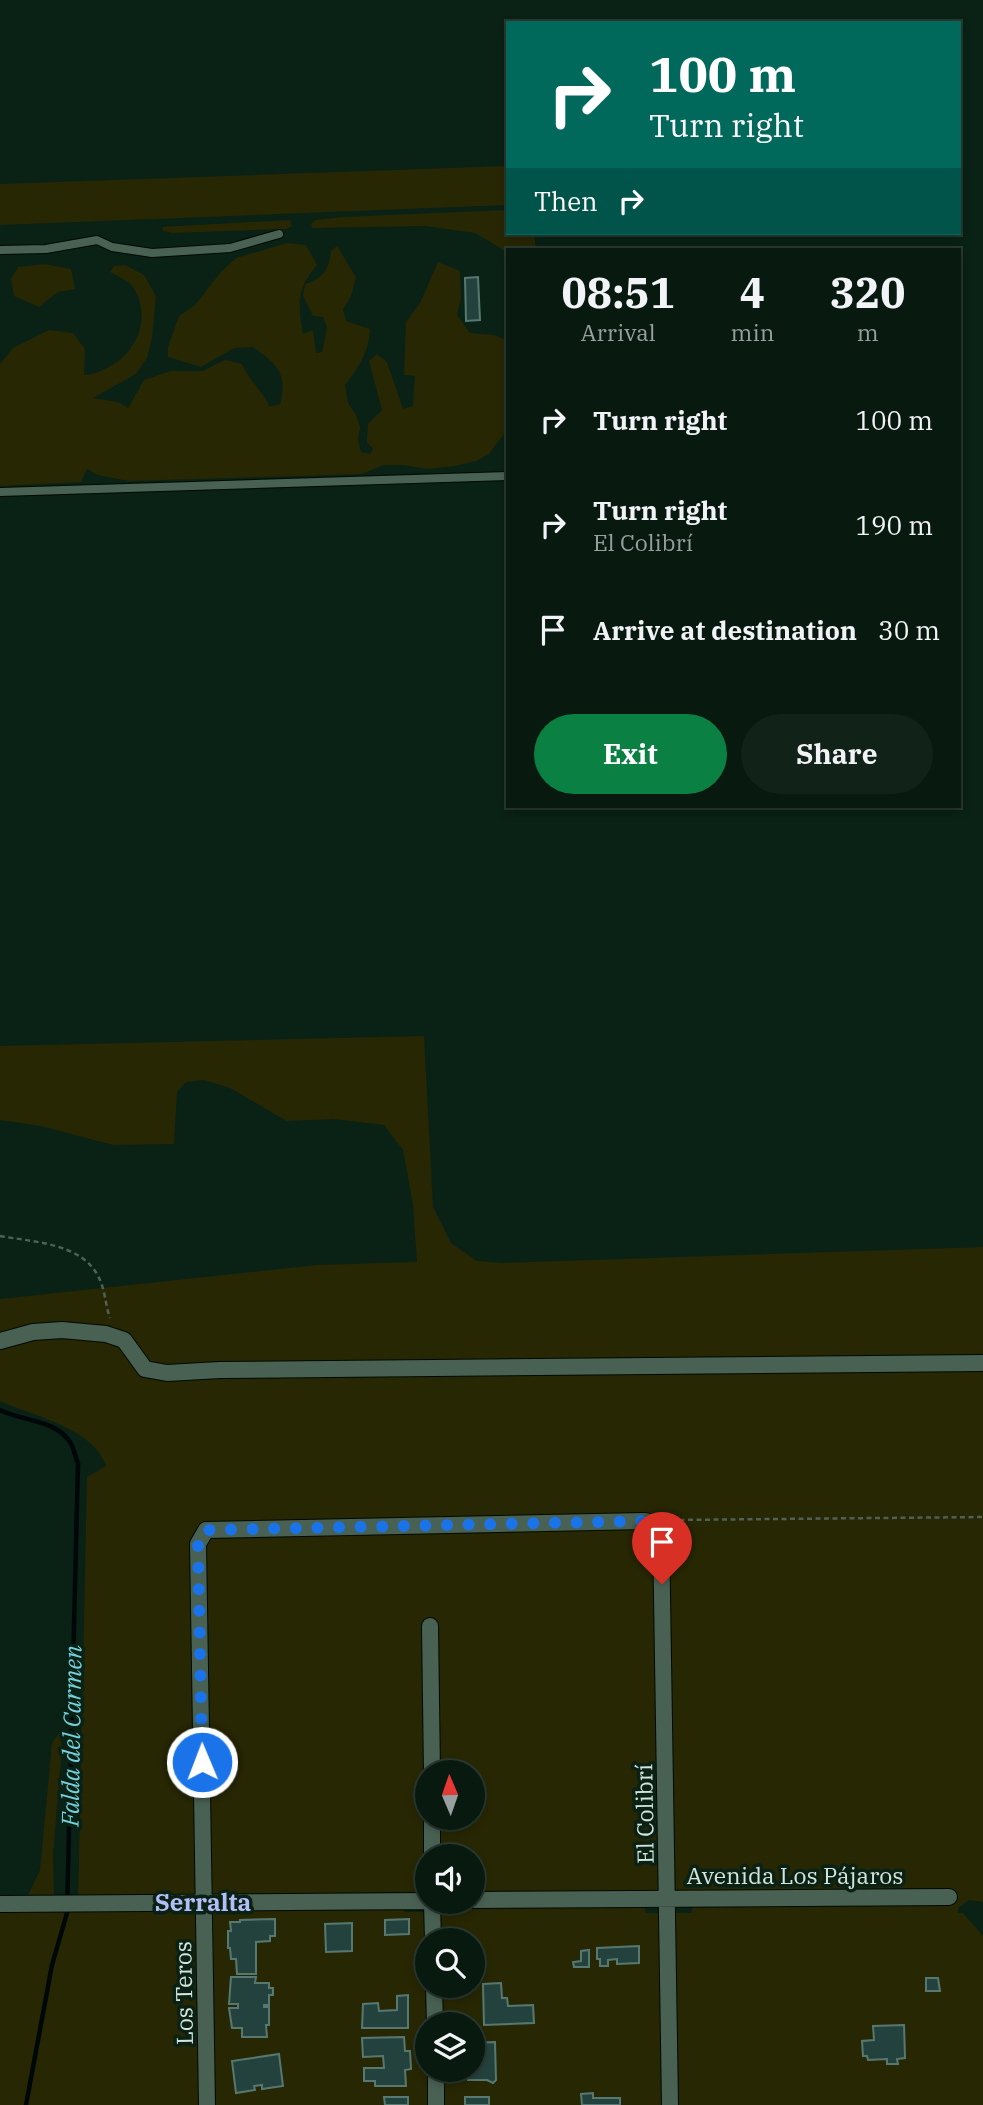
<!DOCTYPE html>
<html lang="en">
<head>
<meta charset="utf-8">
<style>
	body { margin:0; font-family:"IBM Plex Serif",serif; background:#112219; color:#f1f3f6; height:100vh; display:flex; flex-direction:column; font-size:26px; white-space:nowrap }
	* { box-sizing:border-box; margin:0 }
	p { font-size:23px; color:#98a09f }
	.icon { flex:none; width:38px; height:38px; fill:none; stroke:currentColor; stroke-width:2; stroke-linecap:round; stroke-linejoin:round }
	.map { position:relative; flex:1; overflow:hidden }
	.sheet { position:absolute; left:506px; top:248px; width:455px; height:560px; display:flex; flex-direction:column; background:#081910; border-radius:0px; box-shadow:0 4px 10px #0003,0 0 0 2px #293830 }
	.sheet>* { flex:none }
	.hud { position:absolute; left:506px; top:21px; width:455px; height:214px; border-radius:0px; box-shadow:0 4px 10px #0003,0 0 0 2px #293830; background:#00695c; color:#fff; overflow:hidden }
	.needle { width:46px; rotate:358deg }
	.controls { position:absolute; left:415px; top:1760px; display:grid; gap:14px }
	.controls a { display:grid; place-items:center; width:70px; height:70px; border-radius:50%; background:#081910; box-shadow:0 4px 10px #0003,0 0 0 2px #293830; font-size:35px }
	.pin { position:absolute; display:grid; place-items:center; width:60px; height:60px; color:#fff; margin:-72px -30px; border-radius:50% 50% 50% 0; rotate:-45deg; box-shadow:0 0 7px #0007 }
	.pin .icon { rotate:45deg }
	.me { position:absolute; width:77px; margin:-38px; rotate:359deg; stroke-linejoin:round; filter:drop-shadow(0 0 5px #0008) }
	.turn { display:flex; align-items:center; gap:24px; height:147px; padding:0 28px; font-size:32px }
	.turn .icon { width:91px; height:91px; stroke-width:2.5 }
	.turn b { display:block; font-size:49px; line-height:60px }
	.then { display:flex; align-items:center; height:66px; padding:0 28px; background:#0003; gap:14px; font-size:26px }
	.eta { display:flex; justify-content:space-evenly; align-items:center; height:119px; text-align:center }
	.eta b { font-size:42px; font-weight:700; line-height:49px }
	.primary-button { display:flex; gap:14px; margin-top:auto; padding:14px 28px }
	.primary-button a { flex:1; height:80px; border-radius:42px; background:#0b8043; color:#fff; font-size:28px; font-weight:700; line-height:80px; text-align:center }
	.primary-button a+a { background:#112219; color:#f1f3f6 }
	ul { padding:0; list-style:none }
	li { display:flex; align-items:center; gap:21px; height:105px; padding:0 28px }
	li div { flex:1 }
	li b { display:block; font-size:26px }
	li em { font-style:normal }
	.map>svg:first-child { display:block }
	.green { fill:#272704; fill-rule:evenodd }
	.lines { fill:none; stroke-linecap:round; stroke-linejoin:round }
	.stream { stroke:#000709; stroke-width:4.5 }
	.building { fill:#24423d; stroke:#577871; stroke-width:2 }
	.lane-casing { stroke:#000a03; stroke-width:10 }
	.street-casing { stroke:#000a03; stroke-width:18 }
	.path { stroke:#4d6156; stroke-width:2.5; stroke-dasharray:5 3.5; stroke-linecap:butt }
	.lane { stroke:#496153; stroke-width:8 }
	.street { stroke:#496153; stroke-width:16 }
	.route { stroke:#1a73e8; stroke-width:12; stroke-dasharray:0 21.6 }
	.labels { text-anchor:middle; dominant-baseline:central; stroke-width:7; stroke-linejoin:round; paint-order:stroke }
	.street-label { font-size:23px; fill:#d6e4db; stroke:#0a2115 }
	.water-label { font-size:24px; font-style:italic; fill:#76d1dc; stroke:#0a2115 }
	.neighbourhood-label { font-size:24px; font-weight:bold; fill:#b4bef6; stroke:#0a2115 }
</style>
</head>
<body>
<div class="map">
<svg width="983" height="2105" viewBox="0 0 983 2105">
	<rect width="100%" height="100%" fill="#0a2115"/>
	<!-- green -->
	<path class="green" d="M507,166v39l-507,20v-41z
		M507,210l1,23h26l2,17h-28l-1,2 -32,-19 -50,-7 -113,2 -1,-4 4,-4 27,-3z
		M290,220l2,6 -6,3 -114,4 -9,-2 -1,-4z
		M287,243l19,2 11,20c-21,24 -19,39 -14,69l10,-4 3,23 6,-1 5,-24 -4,-11 -10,-1 -10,-20 2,-12c18,-6 24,-14 26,-33l6,-5 19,31 -5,19 -8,13 3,12 24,8c-1,23 -11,38 -25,56l3,18 8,12 4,12 -2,13 3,12 9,2 3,-5 -6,-7 1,-18 14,-14 -13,-49 8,-7 10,8 16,47 10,-3 2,-30 -11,-1 2,-53 14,-19 18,-41 22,9 1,27 -4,17 13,18 24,2 10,4 3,-1v92l-18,24 -13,7 -21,5 -28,3 -24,-4h-19l-22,9 -234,7 -30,-6 -11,-6 -6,13 -81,4v-122l13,-16 36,-18 24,3 12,16 -1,26c8,0 14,-3 21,-6 31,-14 48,-51 28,-82 -5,-7 -16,-11 -23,-15l4,-6 11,-1 19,10 12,21 -4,42 -5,20 -11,16 -43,24 25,4 10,6 16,-28 27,-9h32l22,-11 17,4c7,16 20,27 28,43l10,-3c8,-31 -3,-40 -27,-57l-19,1 -33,19 -33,-10v-10l11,-31 16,-11 25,-32 16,-15z
		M45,264l26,5 4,20 -17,3 -19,15 -25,-11 -3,-17 7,-12z
		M424,1036l9,171 18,36 26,18 26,2 480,-16v655l-14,-2 -11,8v5h5l20,23v169h-983v-207l26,2 14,-30 12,-127 7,-10 3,13 -9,108 1,41 8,15 156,1 3,-4 -143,-3 9,-427 19,-11c-11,-37 -73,-50 -106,-65v-102l317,-34 100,-3 -4,-58 -10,-54 -19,-25 -50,-6 -47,2 -57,-33 -26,-8 -18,2 -9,10 -3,52 -61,1 -72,-19 -41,-6v-74zM427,1773h45v45h-45zM427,1857h45v45h-24l5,10h-49l5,-11h18zM695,1899l-4,14h-45l-4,-13zM427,1941h45v45h-45zM427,2025h45v45h-45z"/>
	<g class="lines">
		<!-- stream -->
		<path class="stream" d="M0,1410c22,11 56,10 70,32 4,6 5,15 8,21l-11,450 -15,52 -26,140"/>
	</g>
	<!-- building -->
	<path class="building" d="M478,277l2,43 -14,1 -1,-43z
		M275,1919v17h-5v5l-14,1v32h-19l-1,-15h-5l-1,-11h-2v-17h3l-1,-9h10v-2z
		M409,1919v15l-24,1v-15z
		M352,1923v28l-26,1 -1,-28z
		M639,1946v17l-22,1v-5l-9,1v6h-8v-7h-3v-11z
		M589,1950v17h-15l-1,-5 8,-1v-10z
		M231,1977h25l-1,6h14v5h4v7h-4v10h-5v2h5v18h-3l1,12h-25v-9h-10l-3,-20h9v-4h-9z
		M926,1978h12l2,13h-14z
		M501,1983l1,15h5l1,8 25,-1 1,18 -50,2 -1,-41z
		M408,1995v33h-46l1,-24 15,-1 1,8 18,-1v-14z
		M904,2025l1,33 -8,1 1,5h-11v-5l-19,1 -1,-4h-4l-1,-15 12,-1 -1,-14z
		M404,2037l1,14h5l1,18 -6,1 1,16h-31v-5h-11v-13h20l-1,-12 -20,1 -1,-19z
		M495,2042l1,38 -3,3 -6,-3h-19v-7l-6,-3h10v-27z
		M279,2054l4,32 -21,3v-4l-8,1 1,4 -19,3 -4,-32z
		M593,2093v5h27v7h-38l-1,-11z
		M384,2097h24v8h-23z
		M465,2097h24v8h-24z"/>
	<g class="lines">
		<defs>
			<path id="lane" d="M0,250l46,-1 51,-9 15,7 40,6 78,-5 49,-14
				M0,492l508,-16"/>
			<path id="street" d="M0,1341l33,-9 29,-2 44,4 18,6 21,29 22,4 53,-3 763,-7
				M430,1626l2,147
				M432,1818v39
				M472,1900l477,-3
				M432,1902l1,39
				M0,1904l427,-3
				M434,1986l1,39
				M436,2070v35
				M207,2105l-9,-561 8,-14 439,-9 10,3 6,8 9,573"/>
		</defs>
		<!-- lane casing -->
		<use href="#lane" class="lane-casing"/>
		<!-- street casing -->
		<use href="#street" class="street-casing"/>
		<!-- path -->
		<path class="path" d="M0,1236c33,6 81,7 98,40 7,12 7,28 12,42
			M671,1520l312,-3"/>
		<!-- lane -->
		<use href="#lane" class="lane"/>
		<!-- street -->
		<use href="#street" class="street"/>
	</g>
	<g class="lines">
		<!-- route -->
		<path class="route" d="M202,1762l-4,-218 8,-14 439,-9 10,3 6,8 1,52"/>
	</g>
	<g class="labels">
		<!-- street labels -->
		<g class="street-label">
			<text transform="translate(644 1814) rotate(-91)">El Colibrí</text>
			<text x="795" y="1875">Avenida Los Pájaros</text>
			<text transform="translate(183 1993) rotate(-91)">Los Teros</text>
		</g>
		<!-- water labels -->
		<g class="water-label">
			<text transform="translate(71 1736) rotate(-89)">Falda del Carmen</text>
		</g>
		<!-- neighbourhood labels -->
		<g class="neighbourhood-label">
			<text x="203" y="1902">Serralta</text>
		</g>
	</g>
</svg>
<div class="controls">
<a><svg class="needle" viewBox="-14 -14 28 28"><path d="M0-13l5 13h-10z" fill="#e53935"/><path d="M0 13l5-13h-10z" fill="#98a09f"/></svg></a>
<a><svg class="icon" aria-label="sound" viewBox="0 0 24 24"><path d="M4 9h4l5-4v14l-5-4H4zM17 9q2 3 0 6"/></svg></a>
<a><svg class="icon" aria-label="search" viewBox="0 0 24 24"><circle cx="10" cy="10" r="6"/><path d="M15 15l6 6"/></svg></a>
<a><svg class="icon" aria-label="layers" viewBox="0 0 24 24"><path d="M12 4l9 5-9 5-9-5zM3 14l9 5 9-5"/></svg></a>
</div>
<div class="pin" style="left:662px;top:1584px;background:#d93025"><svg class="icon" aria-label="arrive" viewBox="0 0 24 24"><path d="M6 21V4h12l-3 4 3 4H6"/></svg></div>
<svg class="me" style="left:202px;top:1762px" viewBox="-20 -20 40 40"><circle r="17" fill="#1a73e8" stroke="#fff" stroke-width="3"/><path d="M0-11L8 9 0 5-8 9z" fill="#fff"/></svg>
<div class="hud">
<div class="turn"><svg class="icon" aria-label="right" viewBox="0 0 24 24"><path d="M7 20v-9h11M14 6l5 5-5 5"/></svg><div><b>100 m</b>Turn right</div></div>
<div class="then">Then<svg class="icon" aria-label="right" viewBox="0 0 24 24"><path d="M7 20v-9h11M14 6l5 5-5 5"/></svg></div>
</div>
<section class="sheet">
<div class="eta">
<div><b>08:51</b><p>Arrival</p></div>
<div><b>4</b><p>min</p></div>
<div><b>320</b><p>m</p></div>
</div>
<ul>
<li><svg class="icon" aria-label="right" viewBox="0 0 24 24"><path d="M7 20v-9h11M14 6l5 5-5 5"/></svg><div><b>Turn right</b></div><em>100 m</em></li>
<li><svg class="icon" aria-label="right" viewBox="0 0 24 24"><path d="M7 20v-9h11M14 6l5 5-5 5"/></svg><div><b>Turn right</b><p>El Colibrí</p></div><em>190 m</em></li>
<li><svg class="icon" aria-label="arrive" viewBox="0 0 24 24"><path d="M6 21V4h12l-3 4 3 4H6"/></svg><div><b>Arrive at destination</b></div><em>30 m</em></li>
</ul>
<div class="primary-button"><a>Exit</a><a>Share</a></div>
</section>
</div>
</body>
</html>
